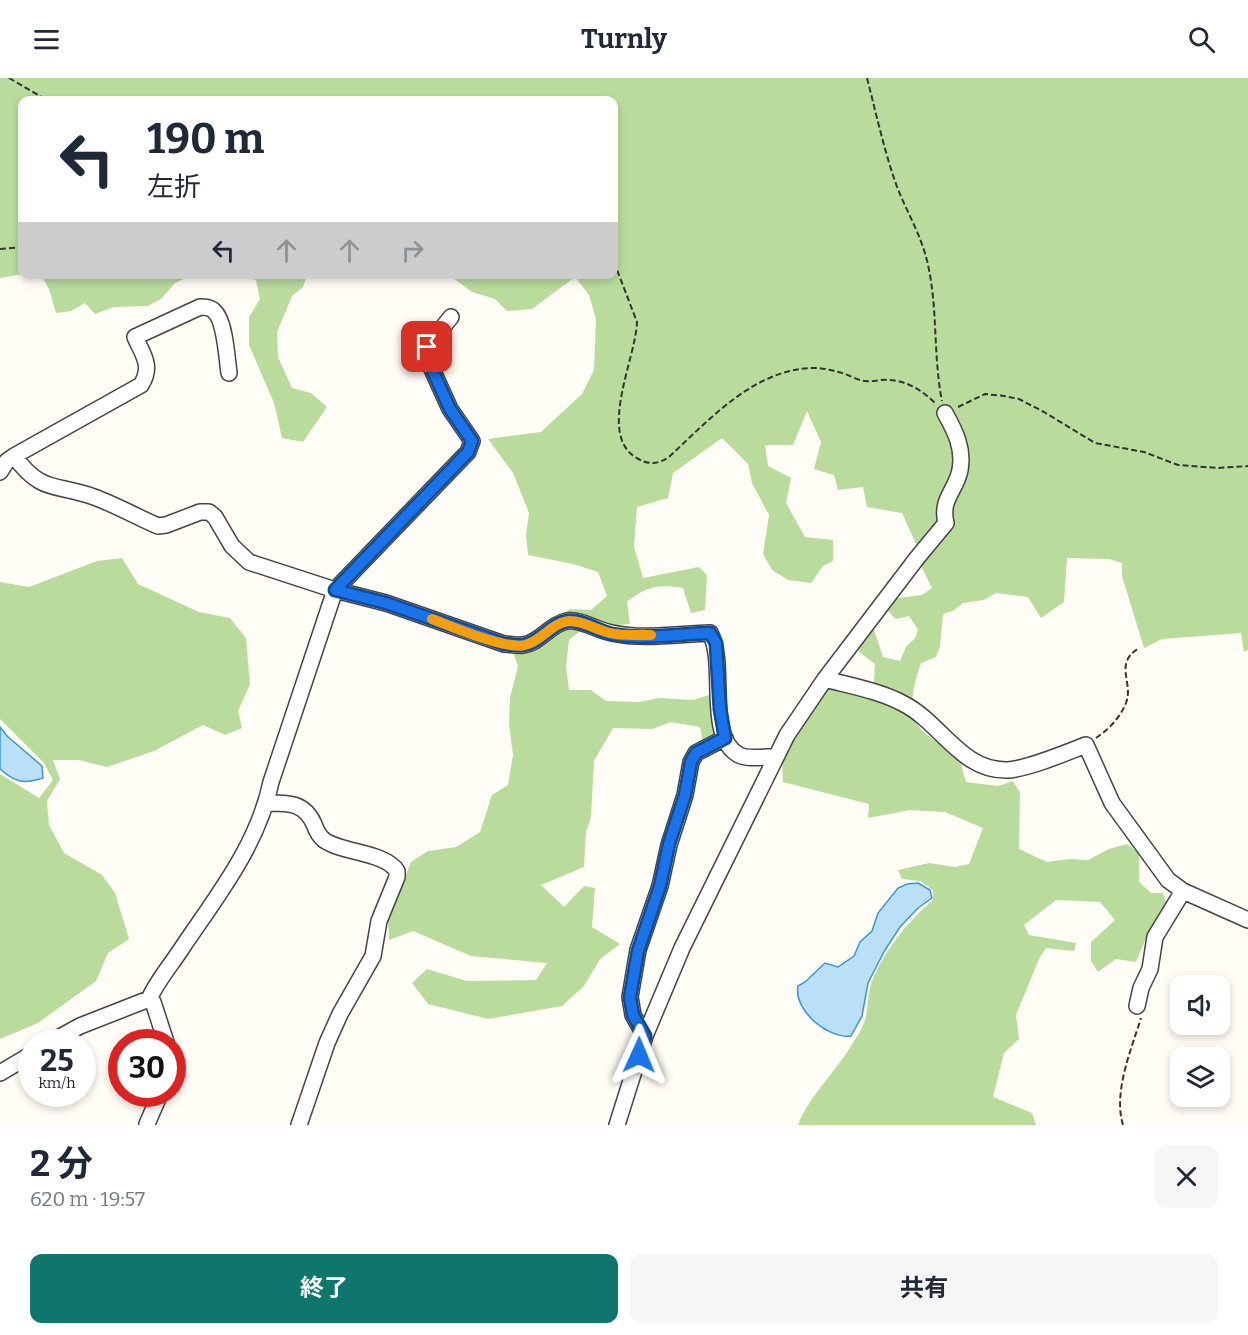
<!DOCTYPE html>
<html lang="ja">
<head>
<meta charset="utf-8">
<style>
	body { margin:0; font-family:Bitter,"Noto Sans JP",serif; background:#f6f6f7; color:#1f2937; height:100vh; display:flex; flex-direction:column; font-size:22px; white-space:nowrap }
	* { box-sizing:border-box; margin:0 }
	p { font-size:20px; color:#747a83 }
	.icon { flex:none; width:33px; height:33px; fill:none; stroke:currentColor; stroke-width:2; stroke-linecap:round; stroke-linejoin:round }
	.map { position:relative; height:1047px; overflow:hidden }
	.sheet { display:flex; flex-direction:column; background:#fff; flex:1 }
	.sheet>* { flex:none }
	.banner { position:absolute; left:18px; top:18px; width:600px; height:183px; border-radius:12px; box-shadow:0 3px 9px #0003; background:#fff; color:#1f2937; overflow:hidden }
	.fabs { position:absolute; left:1170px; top:897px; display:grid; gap:12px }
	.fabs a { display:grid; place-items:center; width:60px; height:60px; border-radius:12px; background:#fff; box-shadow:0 3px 9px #0003; font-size:30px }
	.speed { position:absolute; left:18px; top:951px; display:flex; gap:12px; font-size:30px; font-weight:700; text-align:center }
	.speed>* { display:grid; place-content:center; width:78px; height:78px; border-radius:50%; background:#fff; box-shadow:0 3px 9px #0003; line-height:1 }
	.speed small { font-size:15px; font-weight:400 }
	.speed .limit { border:9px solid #d22; background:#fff; color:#111 }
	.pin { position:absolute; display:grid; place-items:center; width:51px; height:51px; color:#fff; margin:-26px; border-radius:12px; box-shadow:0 3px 9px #0006 }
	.me { position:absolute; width:66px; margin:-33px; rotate:1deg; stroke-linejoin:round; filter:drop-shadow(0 0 4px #0008) }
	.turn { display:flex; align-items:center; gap:21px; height:126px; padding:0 30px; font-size:27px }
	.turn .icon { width:78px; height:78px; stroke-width:2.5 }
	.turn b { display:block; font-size:42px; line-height:51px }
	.lanes { display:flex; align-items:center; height:57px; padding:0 30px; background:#0003; justify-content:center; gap:30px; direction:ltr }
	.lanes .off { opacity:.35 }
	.round { display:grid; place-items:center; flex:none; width:63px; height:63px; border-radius:12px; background:#f6f6f7 }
	.headline { display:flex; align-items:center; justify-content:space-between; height:102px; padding:0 30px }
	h1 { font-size:36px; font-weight:700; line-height:45px }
	.button { display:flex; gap:12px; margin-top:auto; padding:12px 30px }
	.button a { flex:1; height:69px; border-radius:12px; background:#0f766e; color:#fff; font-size:24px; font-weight:700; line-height:69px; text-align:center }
	.button a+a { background:#f6f6f7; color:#1f2937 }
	header { display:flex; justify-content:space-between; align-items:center; height:78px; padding:0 30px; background:#fff; font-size:27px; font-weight:700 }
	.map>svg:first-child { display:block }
	.forest { fill:#b9dc9c }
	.water { fill:#b9e0f7; stroke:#3f96cf; stroke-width:1.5 }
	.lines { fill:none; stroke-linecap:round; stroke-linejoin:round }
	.street-casing { stroke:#444; stroke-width:18 }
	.path { stroke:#333; stroke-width:2; stroke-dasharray:6 3; stroke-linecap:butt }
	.street { stroke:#fff; stroke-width:15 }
	.route-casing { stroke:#114b97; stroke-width:15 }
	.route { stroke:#1a73e8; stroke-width:10 }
	.slow { stroke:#f59e0b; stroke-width:10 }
</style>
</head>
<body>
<header><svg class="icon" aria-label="menu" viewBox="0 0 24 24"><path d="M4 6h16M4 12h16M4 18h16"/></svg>Turnly<svg class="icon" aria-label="search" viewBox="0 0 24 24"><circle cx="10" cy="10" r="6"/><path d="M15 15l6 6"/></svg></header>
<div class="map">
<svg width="1248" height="1047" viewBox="0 0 1248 1047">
	<rect width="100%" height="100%" fill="#fffdf5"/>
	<!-- forest -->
	<path class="forest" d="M0,0h1248v572l-4,2 -3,-19 -79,6 -18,9 -22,-72v-13l-13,-4 -42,-1 -3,44 -23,16 -13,-21 -32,-4 -12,7 -21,3 -10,8 -10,3 -3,32 -4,11 -15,6c-8,25 -18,56 9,74 11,8 21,14 31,23l1,9 4,13 32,4 15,-5 7,11 -1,57 28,13 22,-3 19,1 21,-11 18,-5 12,9v29l12,11h12l4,15 -20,28 -11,26 -20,-3 -18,13 -7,-11v-19l24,-22 -15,-18 -44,-2 -32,25 5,10 47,8 -2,8 -28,-3 -7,11 -23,56 3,24 -15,14 -11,44 39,16 4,12h-238c12,-31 40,-55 56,-84 5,-7 10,-16 12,-25 2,-10 2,-22 5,-32 12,-32 36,-62 62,-84v-10l-13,-9 -18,-2 -4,-9 31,-7 26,4 14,-3 14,-36 -38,-16 -35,-2 -42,8 1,-14 -86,-22 -1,-20 8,-23 37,-52 46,10 2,-33 -17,-13 15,-24 10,30 17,4 6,-14 9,-9 3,-8 -9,-14 -13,3 -8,-8 10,-13 24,-3 10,-7 -10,-20v-11l-20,-44 -35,-6 -4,-20 -25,3 -4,-15 -20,-6 7,-27 -14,-31 -14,34h-28l3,21 23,12 -5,25 19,34 28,3v21l-10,5 -12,17 -23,-3 -16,-10 -9,-16 6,-39 -17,-32 -4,-19 -26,-26 -49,35 -5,25 -31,9 -3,40 9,31 56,-11 8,8 -2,35 -14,3 -8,-25c-24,-4 -37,-2 -56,14l3,22 -46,4 -15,12 -3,26 3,24h22l15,11 32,1 22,-4 33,2 16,-5 5,9 8,31 -19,8 -3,-16 -29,-5 -19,7 -39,-1 -19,33 -3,56 -5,15 -2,35 -43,18 23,22 20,-21 11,2 -3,39 28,17 -20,15 -16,27 -22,20 -74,13 -60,-15 -16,-21 15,-14 40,12 69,-1 11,-17 -76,-7 -58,-25 -24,9 -1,-20 23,-58 17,-11 28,-4 24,-15 12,-37 16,-10 5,-30 -4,-31 1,-26 8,-32 -6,-16 58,-41 21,1 16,-14 -9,-24 -25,-8 -45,-9 -2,-20 3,-22 -16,-40 -25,-34 53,-7 41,-38 12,-24 2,-51 -7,-24 -14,-18 -43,32 -25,2 -12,-12 -23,-7 -23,-17 165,-1v-174h-592v174l-22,4z
		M41,197h152l-18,8 -14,16 -13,7 -34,1 -19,7 -10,-11 -14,8 -15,2 -7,-24z
		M237,197h70l-4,12 -11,9 -15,36 1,25 14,31 19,5 16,14 -24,35 -21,-4 -8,-35 -25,-58v-28l11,-18 -4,-19z
		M122,480l16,26 61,28 31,6 16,20 4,46 -12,27 4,17 -17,7 -22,-10 -49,26 -47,16 -28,-7h-26l7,19 -13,22 2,24 15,28 38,22 13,18 14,46 -21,14 -12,28 -58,42 -38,16v-265l39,24 14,-18 -9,-17 -44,-44v-137l29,5 68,-26z"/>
	<!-- water -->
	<path class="water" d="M0,649l7,9 35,30 1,12c-19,6 -27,5 -43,-9z
		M918,805l12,7 2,8 -14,10 -18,19 -15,23 -17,33 -6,33 -11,20c-23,3 -58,-26 -53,-50l7,-4 20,-19 13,4 16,-11 6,-14 12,-11 6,-18 20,-25 9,-4z"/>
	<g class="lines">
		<defs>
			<path id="street" d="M14,378c28,38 41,27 80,41 22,8 43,20 64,29l8,-1 34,-13h9l6,5 17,29 17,16 86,28 51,13 118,41c6,0 13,2 19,1 17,-2 27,-21 44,-24 15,-2 31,10 45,12 31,7 66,1 98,0 17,30 -5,104 29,122 10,5 27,1 37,2
				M0,394l7,-11 7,-5 127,-71c12,-19 2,-30 -6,-48l65,-30c5,0 10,0 14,4 11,9 13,48 15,62
				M825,601c26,7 55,12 79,25 37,19 57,67 103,66 21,-1 58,-17 79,-25l26,58 56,77 15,11 65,29
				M267,725c21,0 37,-1 47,21 2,6 5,12 10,16 18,13 61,12 73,31v6l-18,44 -6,35 -33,58 -13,29 -28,82
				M149,921c8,-18 22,-34 33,-51 35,-52 76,-103 89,-166l64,-192 133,-138 4,-11 -22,-32 -24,-53 1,-9 24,-30
				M1137,928l4,-18 9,-19 5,-32 28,-46
				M645,958l-12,-21 -3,-18 8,-47 22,-64 9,-41 16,-50 6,-33 5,-9 29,-15
				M51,964l29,-16 69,-27 4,3 13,40
				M0,995l32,-19
				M147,1046l13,-30
				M617,1047l28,-89 37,-88 105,-213 38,-56 92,-121 29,-35c-6,-24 10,-32 14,-53 4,-22 -5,-39 -15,-57"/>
		</defs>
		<!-- street casing -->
		<use href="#street" class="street-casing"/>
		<!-- path -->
		<path class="path" d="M9,0l38,22
			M867,0c9,35 17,72 29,106 10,27 26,52 32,81 10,45 5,91 14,136
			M614,139v8
			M0,171l22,-2
			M614,184l23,60c-1,36 -39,111 -2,135 12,8 22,8 34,0 41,-38 88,-91 149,-89 9,1 18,3 27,6 6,2 14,7 21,7 8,1 15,-2 23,-1 19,1 34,11 47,24
			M958,329l27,-13 19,2 15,3 25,13 51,31 49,9 34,13 40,3 30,-2
			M1096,660c12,-8 24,-20 30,-35 8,-21 -13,-39 13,-55
			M1123,1047c-10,-32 8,-75 18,-107"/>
		<!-- street -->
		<use href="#street" class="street"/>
	</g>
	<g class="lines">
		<defs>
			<path id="route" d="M427,269l-1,9 24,53 22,32 -4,11 -133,138 51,13 118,41c6,0 13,2 19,1 17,-2 27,-21 44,-24 15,-2 31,10 45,13 31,6 66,0 98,-1l6,10 4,66 5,29 -29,15 -5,9 -6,33 -16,49 -9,42 -22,65 -8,46 3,18 12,21 -6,19"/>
		</defs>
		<!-- route casing -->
		<use href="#route" class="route-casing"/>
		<!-- route -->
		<use href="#route" class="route"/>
		<!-- slow -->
		<path class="slow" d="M432,541c21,8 74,31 93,26 17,-4 27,-23 45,-24 13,0 27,9 40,12 13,3 27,2 41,2"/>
	</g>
</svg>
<div class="fabs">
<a><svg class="icon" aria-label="sound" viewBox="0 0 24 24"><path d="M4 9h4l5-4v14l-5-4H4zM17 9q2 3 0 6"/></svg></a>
<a><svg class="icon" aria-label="layers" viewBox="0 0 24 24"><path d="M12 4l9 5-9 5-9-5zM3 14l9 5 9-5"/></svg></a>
</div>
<div class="speed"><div>25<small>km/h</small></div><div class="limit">30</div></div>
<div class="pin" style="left:427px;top:269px;background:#d93025"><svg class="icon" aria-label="arrive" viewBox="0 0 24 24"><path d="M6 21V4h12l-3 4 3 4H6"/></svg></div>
<svg class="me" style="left:639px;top:977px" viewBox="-20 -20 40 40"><path d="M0-17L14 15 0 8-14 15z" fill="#1a73e8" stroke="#fff" stroke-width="4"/></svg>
<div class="banner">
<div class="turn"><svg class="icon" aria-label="left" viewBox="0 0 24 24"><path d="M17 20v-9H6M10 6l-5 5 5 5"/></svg><div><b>190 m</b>左折</div></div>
<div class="lanes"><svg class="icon" aria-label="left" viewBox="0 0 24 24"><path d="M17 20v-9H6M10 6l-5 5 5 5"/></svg><svg class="icon off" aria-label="ahead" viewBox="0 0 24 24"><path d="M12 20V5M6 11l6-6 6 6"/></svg><svg class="icon off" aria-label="ahead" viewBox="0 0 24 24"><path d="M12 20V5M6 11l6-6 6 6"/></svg><svg class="icon off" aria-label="right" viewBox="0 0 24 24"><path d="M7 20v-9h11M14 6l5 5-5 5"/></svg></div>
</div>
</div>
<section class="sheet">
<div class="headline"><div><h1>2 分</h1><p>620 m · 19:57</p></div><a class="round"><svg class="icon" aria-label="close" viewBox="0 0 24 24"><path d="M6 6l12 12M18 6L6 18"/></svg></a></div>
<div class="button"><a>終了</a><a>共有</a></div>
</section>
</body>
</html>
